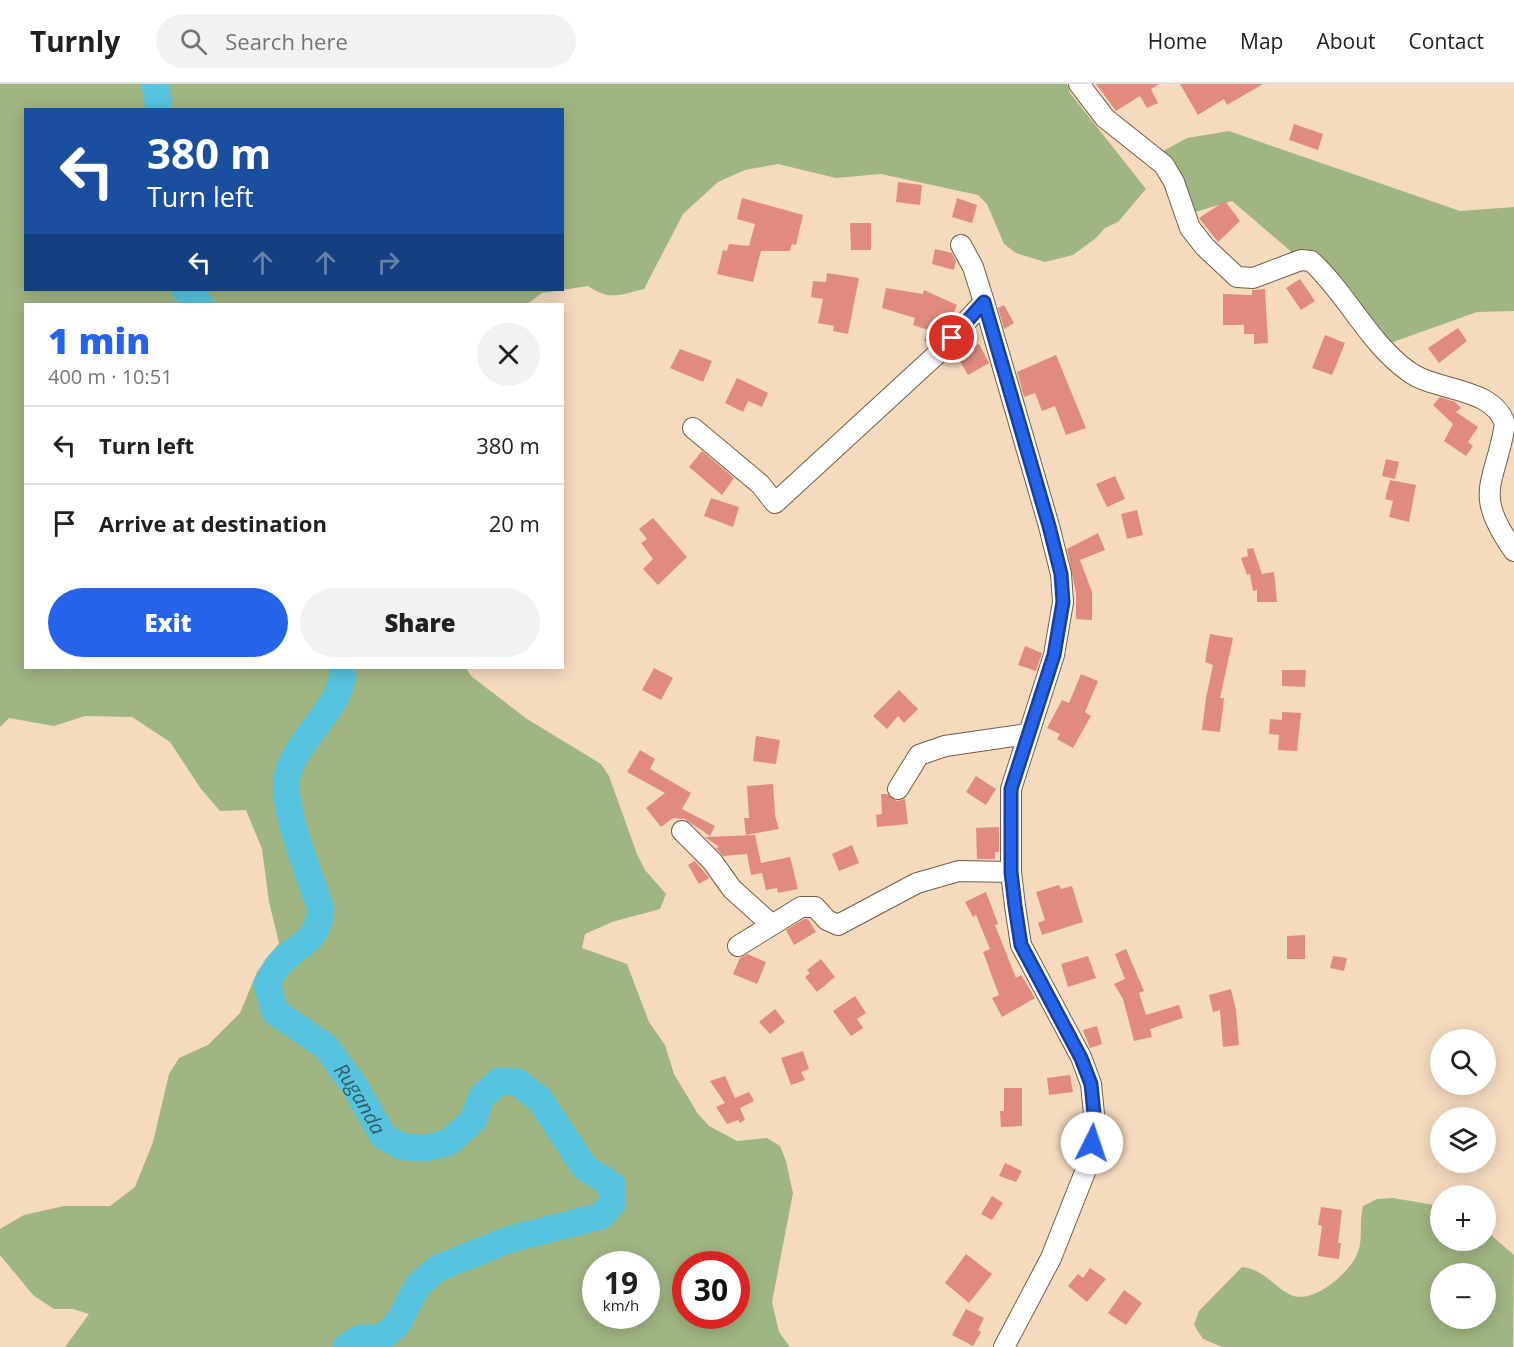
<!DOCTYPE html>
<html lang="en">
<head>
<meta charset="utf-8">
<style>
	body { margin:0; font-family:"Open Sans",sans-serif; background:#f2f2f2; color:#202124; height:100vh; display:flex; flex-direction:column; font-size:22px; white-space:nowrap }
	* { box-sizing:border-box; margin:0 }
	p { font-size:20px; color:#757577 }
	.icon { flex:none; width:33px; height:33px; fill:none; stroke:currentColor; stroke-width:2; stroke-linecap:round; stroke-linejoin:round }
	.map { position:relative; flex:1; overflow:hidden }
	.sheet { position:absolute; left:24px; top:219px; width:540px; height:366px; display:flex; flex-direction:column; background:#fff; border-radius:0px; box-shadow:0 3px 15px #0003 }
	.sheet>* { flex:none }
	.top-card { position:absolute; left:24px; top:24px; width:540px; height:183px; border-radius:0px; box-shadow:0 3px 15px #0003; background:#1a4fa0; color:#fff; overflow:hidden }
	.controls { position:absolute; left:1430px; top:945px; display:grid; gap:12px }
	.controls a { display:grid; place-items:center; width:66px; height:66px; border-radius:50%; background:#fff; box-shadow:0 3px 15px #0003; font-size:30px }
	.speed { position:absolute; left:582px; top:1167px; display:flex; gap:12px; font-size:30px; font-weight:700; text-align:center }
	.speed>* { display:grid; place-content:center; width:78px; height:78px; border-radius:50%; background:#fff; box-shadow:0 3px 15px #0003; line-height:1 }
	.speed small { font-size:15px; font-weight:400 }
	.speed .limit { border:9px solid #d22; background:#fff; color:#111 }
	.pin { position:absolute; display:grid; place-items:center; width:51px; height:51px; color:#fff; margin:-26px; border:3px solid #fff; border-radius:50%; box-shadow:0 2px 6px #0007 }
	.me { position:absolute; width:66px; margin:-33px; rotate:4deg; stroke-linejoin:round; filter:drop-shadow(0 0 4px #0008) }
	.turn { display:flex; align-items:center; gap:21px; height:126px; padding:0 24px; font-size:27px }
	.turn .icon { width:78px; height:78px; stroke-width:2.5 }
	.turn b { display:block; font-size:42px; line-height:51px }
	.lanes { display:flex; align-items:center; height:57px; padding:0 24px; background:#0003; justify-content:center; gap:30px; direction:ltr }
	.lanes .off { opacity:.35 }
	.round { display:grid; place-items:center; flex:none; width:63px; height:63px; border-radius:32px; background:#f2f2f2 }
	.headline { display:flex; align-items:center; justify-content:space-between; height:102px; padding:0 24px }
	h1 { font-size:36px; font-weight:800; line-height:45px; color:#2563eb }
	.action { display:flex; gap:12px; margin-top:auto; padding:12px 24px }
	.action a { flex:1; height:69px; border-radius:36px; background:#2563eb; color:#fff; font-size:24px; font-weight:800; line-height:69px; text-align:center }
	.action a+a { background:#f2f2f2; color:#202124 }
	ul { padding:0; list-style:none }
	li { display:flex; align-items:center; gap:18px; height:78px; padding:0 24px; border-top:2px solid #e0e0e0 }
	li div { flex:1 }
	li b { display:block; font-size:22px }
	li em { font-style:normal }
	header { display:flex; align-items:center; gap:36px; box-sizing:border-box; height:84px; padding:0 30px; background:#fff; border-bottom:2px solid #e0e0e0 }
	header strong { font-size:28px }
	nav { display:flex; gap:33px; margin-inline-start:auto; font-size:21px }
	.search { width:420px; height:54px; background:#f2f2f2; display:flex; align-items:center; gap:15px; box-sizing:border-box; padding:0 21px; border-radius:33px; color:#757577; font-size:22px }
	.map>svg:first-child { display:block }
	.green { fill:#a0b682; fill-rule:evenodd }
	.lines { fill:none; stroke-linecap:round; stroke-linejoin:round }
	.river { stroke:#56c3df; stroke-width:27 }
	.building { fill:#e08b7d }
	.minor-casing { stroke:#745d44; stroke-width:22 }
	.minor { stroke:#fff; stroke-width:20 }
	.route-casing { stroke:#184099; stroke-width:15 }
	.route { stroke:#2563eb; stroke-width:10 }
	.labels { text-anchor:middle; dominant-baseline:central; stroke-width:4.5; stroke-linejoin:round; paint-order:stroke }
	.water-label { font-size:20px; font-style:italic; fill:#2e5c68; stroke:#fff }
</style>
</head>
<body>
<header>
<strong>Turnly</strong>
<div class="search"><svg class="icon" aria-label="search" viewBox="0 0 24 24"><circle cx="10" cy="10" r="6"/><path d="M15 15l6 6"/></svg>Search here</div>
<nav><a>Home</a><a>Map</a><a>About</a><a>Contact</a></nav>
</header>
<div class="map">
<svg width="1514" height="1263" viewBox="0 0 1514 1263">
	<rect width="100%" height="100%" fill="#f5dabe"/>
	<!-- green -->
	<path class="green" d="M0,0h1067l3,9 76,96 -28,33 -13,6 -9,10 -23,17 -28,7 -29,-9 -12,-9 -17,-40 -9,-9 -97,-21 -45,4 -58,-14 -33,6 -27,12 -35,32 -39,75c-25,6 -34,12 -56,-3l-46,7 -15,11h-501v364h440l5,8 56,43 74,45 8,12 28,78 8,16 21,24 -6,15 -48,13 -27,12 -3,14 45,16 22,58 16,23 9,29 24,40 11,12 28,15 30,-3 13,8 6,15 7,32 -21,109 7,30 11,15h-725l24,-33 -16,-5h-19l-21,-14 -33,-40v-26l24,-14 40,-9h46l25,-19 18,-45 16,-68 10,-16 29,-13 32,-32 17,-41 22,-29 -10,-41 -7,-53 -16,-39 -26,1 -19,-22 -31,-47 -38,-25 -47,-1 -31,10 -45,-8 -9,9zM26,26h536v180h-536zM596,1180h50v52h-50zM736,1180v52h-50v-52z
		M1229,47l231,80 54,-4v104l-37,1 -95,34 -81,-86 -69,-59 -47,14 -31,-59 33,-18z
		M1393,1114l47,8v34h45v-15l7,11 22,19 -1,92h-291l-19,-8 -9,-14 5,-14 43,-44c21,2 30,18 47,27 23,13 62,-22 69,-42 5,-13 1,-31 5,-46l14,-7zM1440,1190h45v44h-45z"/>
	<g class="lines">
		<!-- river -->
		<g class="river">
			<path d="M155,0l4,26"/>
			<path d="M185,206l15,14"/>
			<path id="s1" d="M342,584c6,35 -49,73 -55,109 -6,30 24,101 34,133 -4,33 -22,33 -42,54 -5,6 -8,14 -12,20l8,28 50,34 29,39 29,51 20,11 24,1 22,-6 24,-22 9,-24 17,-15 18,1 23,18 44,67 28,18v19l-11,12 -93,24 -70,28 -20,17 -21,39 -15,14h-22l-14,9"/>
		</g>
	</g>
	<!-- building -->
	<path class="building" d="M1096,0h63l-8,5 7,14 -11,5 -7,-12 -24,15z
		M1180,0h83l-36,21 -3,-6 -26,16z
		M1294,40l29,10 -5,16 -29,-10z
		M898,98l24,3 -2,20 -24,-3z
		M742,114l61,17 -7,30 -4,-1 -2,7h-29l-8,31 -36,-8 6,-24 4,1 2,-7 20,2 6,-22 -18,-5z
		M957,114l20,7 -5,18 -20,-6z
		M1225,117l15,20 -22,21 -19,-24z
		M850,139h21v27h-20z
		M935,165l17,4 4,8 -2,9 -22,-6z
		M827,189l32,5 -11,56 -15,-3 1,-5 -16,-3 5,-24 -12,-2 2,-16 13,1z
		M1300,195l15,22 -14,9 -15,-22z
		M886,204l37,6 1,-4 33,15 -7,17 -20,21 -6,-2 4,-11 -15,-5 2,-7 -33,-10z
		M1265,205l3,54 -14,1v-10h-10v-9h-21v-31l29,1v-5z
		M1004,221l10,18 -10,6 -6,-21z
		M1458,244l9,13 -28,22 -11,-15z
		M1325,251l20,8 -13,32 -20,-7z
		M979,260l10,19 -21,12 -11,-19z
		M680,265l32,12 -9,21 -33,-14z
		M1056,271l30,73 -20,7 -11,-29 -13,5 -7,-18 -11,4 -7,-25z
		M737,294l31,15 -6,14 -14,-6 -5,11 -18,-9z
		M1440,313l15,5 6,6 -5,4 22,15 -10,15 5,4 -7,10 -22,-15 9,-17 -20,-19z
		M702,367l32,27 -12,17 -33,-28z
		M1386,375l13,3 -4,17 -13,-3z
		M1115,392l10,23 -18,8 -11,-23z
		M1390,396l26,5 -7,37 -20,-5 4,-16 -8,-2z
		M711,414l28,9 -6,20 -29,-11z
		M1137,426l6,25 -16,4 -6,-25z
		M653,434l34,39 -29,28 -15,-16 10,-10 -12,-16 6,-4 -8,-10z
		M1098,449l7,17 -25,10 12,32v28l-16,-1v-26l-9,-44z
		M1253,464l9,26 12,-2 3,30h-20v-12l-4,1 -3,-17 -3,1 -6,-17 7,-2 -1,-7z
		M1210,550l23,4 -13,60h4l-4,34 -18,-2 4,-32 7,-33 -8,-3z
		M1025,562l17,7 -6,18 -18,-6z
		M654,584l19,10 -12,22 -19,-10z
		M1282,586h24l-1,17 -23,-1z
		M1081,590l17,7 -13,31 6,4 -18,32 -16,-9 3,-5 -13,-6 15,-28 7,3z
		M899,606l19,19 -14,14 -6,-7 -11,13 -14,-13z
		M1282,628l19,1 -4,38 -19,-1 1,-15 -10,-1 1,-15 12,1z
		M756,652l24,4 -4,24 -23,-3z
		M640,666l15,9 -5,10 41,24 -9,16 33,17 -5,10 -25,-17 -12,-1 -12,9 -15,-19 19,-15 -38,-21z
		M976,692l20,13 -10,16 -20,-13z
		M773,700l2,32 4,13 -33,6 -2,-17h5l-2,-32z
		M881,710h6l10,7 8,-2 3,25 -31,3 -1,-12 6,-1z
		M999,743v25h-4v7h-18l-1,-31z
		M755,751l6,28 29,-6 8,32 -20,4 -1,-5 -11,2 -4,-17 -11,2 -4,-21 -24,2 -7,-8 3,-1 -14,-10z
		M852,761l7,18 -20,8 -7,-17z
		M695,777l14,17 -10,6 -11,-19z
		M1059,801l2,4 11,-3 11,36 -41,13 -4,-12 7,-3 -9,-28z
		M986,808l12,32 -3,1 21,53 5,-3 14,23 -33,19 -10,-19 7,-3 -16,-43 7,-3 -14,-34 -3,2 -8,-15z
		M804,835h4l8,13 -22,13 -8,-15z
		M1305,851v24h-18v-23z
		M1126,865l18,42 -5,2 7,22 33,-10 4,13 -33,11 2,8 -18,4 -11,-42 -9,-15 11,-5 -10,-25z
		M747,870l19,8 -9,22 -24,-10 7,-16z
		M1088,872l8,22 -28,9 -7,-23z
		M1333,872l14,2 -3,13 -14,-3z
		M821,875l14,18 -18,15 -12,-15 5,-4 -3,-3z
		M1231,905l5,21 3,35 -16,2 -3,-37 -7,2 -4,-17z
		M855,912l11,17 -9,6 6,9 -12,8 -18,-25z
		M775,925l10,13 -15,12 -11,-12z
		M1097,942l5,18 -12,4 -7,-18z
		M803,967l6,18 -8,3 4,8 -14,5 -10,-27z
		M1070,991l3,17 -24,3 -2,-17z
		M725,992l10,22 14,-6 5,9 -14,7 5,12 -5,3 -2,-3 -11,4 -11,-17 9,-4 -15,-22z
		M1004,1004h18v38l-21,1 -1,-16h4z
		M1005,1079l17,8 -6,11 -17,-6z
		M992,1112l11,7 -11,17 -11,-6z
		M1321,1123l21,3 -4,33h3l-2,16 -21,-3 4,-30 -4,-1z
		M966,1170l26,20 -23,29 -24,-20z
		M1090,1184l16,11 -19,23 -19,-16 10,-12 5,4z
		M1124,1206l18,13 -16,22 -18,-12z
		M966,1225l18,9 -6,12 3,2 -8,14 -21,-11z"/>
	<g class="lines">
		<defs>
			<path id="minor" d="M1079,0l26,34 59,47 10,17 16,46 15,19 32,30 16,1 48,-18 10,1c36,33 57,81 97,110 27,21 85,15 97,53 -10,62 -33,67 9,127
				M961,161l12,22 11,35 65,224 12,48 2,28 -9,53 -43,134v83l4,34 6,39 60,112 10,27 4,40 -6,38 -38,96 -47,89
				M693,344l67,56 15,19 161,-148 48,-53
				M898,705l21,-34 26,-9 82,-12
				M682,747l30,30 20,28 40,36
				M738,862l63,-39h14l12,13 11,5 79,-42 42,-12 52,1"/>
		</defs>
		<!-- minor casing -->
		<use href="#minor" class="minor-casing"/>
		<!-- minor -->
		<use href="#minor" class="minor"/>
	</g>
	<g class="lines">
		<defs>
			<path id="route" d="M952,254l32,-36 65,224 12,48 2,28 -9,53 -43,134v83l4,34 6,39 60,113 10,26 4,40 -3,19"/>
		</defs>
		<!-- route casing -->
		<use href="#route" class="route-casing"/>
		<!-- route -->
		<use href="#route" class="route"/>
	</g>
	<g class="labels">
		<!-- water labels -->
		<g class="water-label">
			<text stroke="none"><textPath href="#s1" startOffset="510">Ruganda</textPath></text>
		</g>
	</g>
</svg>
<div class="controls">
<a><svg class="icon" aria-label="search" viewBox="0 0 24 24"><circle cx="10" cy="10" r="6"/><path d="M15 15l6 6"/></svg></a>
<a><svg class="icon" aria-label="layers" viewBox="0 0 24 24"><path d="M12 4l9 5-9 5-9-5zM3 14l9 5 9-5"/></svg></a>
<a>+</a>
<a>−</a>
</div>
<div class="speed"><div>19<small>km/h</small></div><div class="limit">30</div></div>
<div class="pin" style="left:952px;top:254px;background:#d93025"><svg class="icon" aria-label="arrive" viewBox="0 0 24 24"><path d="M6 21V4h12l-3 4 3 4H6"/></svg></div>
<svg class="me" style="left:1092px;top:1059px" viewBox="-20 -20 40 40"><circle r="19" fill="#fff"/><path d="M0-13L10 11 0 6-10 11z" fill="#2563eb"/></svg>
<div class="top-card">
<div class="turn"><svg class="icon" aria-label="left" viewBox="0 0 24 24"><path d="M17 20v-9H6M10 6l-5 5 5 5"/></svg><div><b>380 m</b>Turn left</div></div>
<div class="lanes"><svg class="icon" aria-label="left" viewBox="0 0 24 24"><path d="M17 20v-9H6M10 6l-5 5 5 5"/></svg><svg class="icon off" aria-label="ahead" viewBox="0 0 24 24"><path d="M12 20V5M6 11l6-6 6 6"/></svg><svg class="icon off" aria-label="ahead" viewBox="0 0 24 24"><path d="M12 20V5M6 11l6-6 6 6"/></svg><svg class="icon off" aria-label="right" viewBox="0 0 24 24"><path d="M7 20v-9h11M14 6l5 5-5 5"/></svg></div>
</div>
<section class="sheet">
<div class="headline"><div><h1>1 min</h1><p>400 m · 10:51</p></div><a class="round"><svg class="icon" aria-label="close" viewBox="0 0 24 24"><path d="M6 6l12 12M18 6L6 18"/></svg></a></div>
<ul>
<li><svg class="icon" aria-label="left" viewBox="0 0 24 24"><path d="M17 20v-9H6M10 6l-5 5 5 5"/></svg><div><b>Turn left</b></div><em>380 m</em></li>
<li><svg class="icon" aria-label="arrive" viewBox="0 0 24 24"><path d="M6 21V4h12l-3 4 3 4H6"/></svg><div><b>Arrive at destination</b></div><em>20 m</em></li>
</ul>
<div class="action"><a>Exit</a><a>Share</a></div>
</section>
</div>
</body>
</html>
